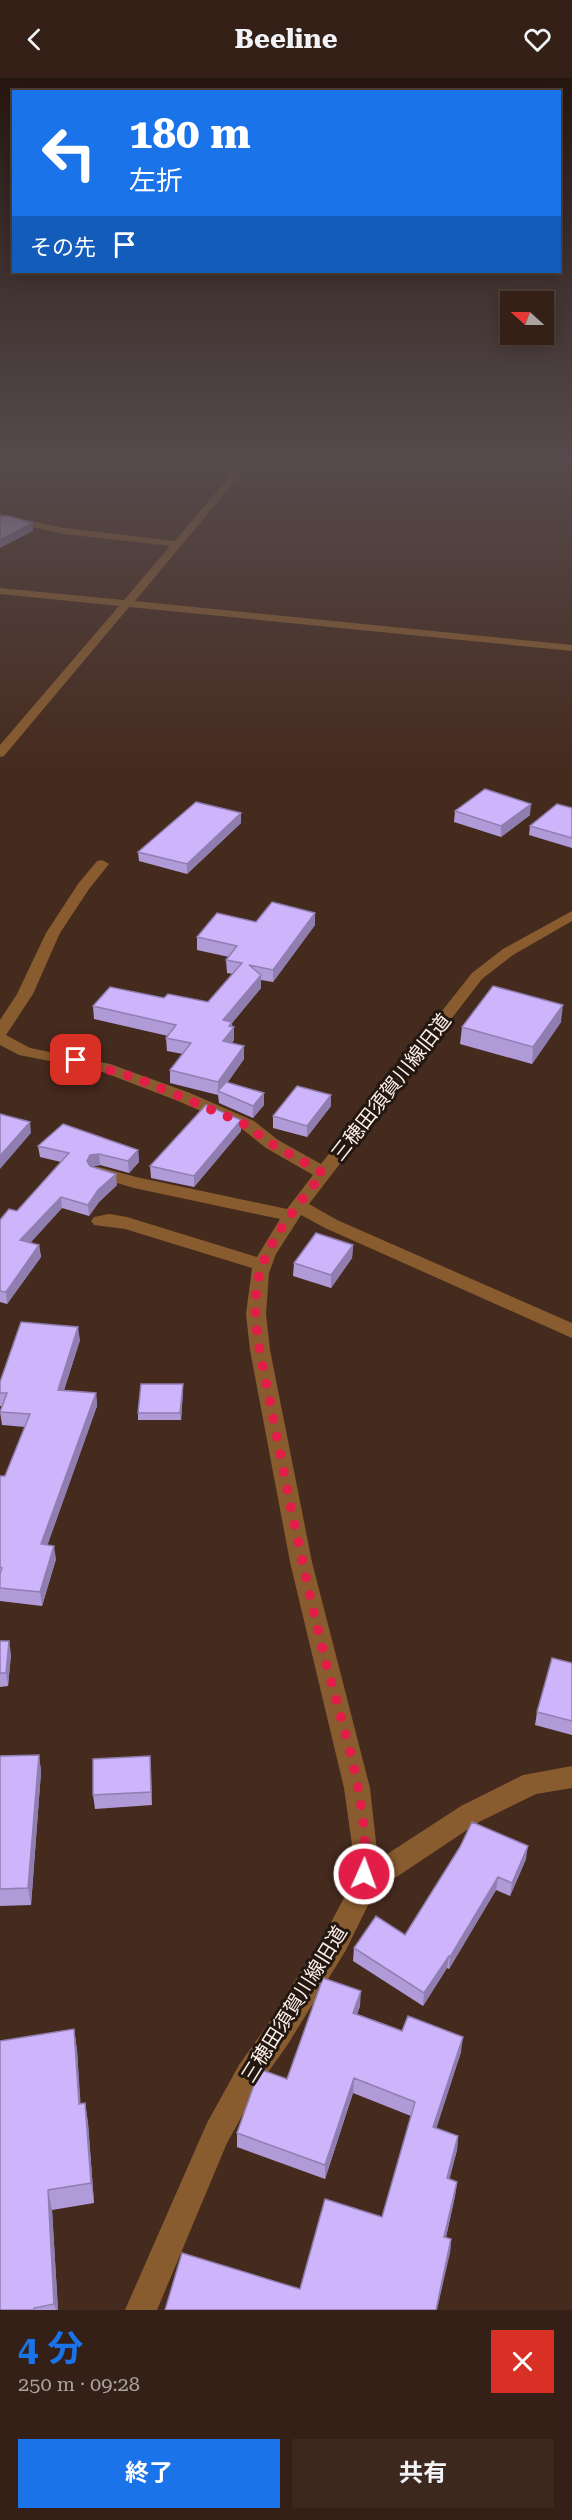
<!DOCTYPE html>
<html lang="ja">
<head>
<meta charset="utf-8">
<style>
	body { margin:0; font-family:"Roboto Serif","Noto Sans JP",serif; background:#3c281f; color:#f1f3f6; height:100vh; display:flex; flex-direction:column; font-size:22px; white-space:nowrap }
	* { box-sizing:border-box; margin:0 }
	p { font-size:20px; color:#a9a3a1 }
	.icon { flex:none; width:33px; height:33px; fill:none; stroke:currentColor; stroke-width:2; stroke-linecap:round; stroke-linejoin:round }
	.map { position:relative; height:2232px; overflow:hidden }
	.details { display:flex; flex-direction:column; background:#342016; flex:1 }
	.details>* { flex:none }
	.guide { position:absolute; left:12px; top:12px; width:549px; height:183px; border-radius:0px; box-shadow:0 3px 15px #0003,0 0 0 2px #4e3e35; background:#1a73e8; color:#fff; overflow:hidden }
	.needle { width:39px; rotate:291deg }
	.controls { position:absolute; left:500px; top:213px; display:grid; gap:12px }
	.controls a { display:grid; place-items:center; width:54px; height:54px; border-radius:0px; background:#342016; box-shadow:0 3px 15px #0003,0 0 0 2px #4e3e35; font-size:30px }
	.pin { position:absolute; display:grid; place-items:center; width:51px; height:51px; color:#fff; margin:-26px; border-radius:12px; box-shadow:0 3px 9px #0006 }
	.me { position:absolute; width:66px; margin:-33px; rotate:2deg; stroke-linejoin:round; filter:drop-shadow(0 0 4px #0008) }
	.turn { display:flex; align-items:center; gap:21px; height:126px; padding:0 18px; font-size:27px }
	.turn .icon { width:78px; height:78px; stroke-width:2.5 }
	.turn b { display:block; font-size:42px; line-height:51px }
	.then { display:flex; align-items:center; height:57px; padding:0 18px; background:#0003; gap:12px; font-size:22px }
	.round { display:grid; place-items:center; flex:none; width:63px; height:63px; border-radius:0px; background:#3c281f }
	.summary { display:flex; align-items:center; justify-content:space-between; height:102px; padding:0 18px }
	h1 { font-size:36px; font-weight:700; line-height:45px; color:#1a73e8 }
	.primary-button { display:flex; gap:12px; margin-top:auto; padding:12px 18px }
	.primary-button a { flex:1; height:69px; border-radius:0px; background:#1a73e8; color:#fff; font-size:24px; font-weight:700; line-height:69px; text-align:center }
	.primary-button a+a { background:#3c281f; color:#f1f3f6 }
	header { display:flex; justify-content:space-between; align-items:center; height:78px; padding:0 18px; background:#342016; font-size:27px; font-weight:700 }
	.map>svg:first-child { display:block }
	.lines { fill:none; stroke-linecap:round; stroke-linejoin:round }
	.stream { stroke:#012536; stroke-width:5 }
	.minor { fill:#895c2f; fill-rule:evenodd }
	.wall { fill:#b09bd8 }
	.shaded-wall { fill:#907eb0 }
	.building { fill:#cdb4fb; stroke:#907eb0; stroke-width:1.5 }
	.route { stroke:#e11d48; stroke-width:10; stroke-dasharray:0 18 }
	.labels { text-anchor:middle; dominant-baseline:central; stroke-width:6; stroke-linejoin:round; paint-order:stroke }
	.near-street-label { font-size:20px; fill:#feefe9; stroke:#231711 }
</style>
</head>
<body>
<header><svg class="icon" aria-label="back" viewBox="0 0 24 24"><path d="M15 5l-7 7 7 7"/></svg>Beeline<svg class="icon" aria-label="heart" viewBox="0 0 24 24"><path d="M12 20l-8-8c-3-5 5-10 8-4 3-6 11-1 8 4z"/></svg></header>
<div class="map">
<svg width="572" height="2232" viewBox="0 0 572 2232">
	<rect width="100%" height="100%" fill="#452a1e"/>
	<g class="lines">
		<!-- stream -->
		<path class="stream" d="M0,386l7,-7"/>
		<!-- minor -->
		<path class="minor" d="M246,379h9l-120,144 437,44v6l-443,-44 -125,149 -4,1v-12l119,-139 -119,-12v-6l124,12 46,-54 -106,-12 -64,-14v-6l64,14 111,13z
			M102,782l7,4 -20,25 -29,44 -27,61 -27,41 24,13 80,16 80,29 64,28 24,19 43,24 151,-191 31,-24 69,-38v10l-59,34 -31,24 -173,225 28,16 235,103v15l-247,-110 -24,-13 -25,39 -7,19 -3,41 4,36 42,212 58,226 8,72 83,-54 62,-31 49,-9v22l-36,6 -57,28 -87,58 -17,5 -4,14 -25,51 -58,94 -29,41 -32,58 -70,167h-32l82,-187 32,-58 29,-41 58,-92 19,-36 6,-22 2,-22 -9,-64 -54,-226 -40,-212 -4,-36 6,-46 -127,-39 -31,-4 -3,-4 3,-4 15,-3 18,3 130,40 23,-38 -146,-31 -41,-12 -3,-4 3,-4 6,-1 37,10 151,32 26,-34 -47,-27 -24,-19 -64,-28 -78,-30 -81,-16 -19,-10v-25l17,-26 29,-61 32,-49 19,-23z"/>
	</g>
	<!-- wall -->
	<path class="wall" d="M572,730v40l-43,-13 1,-9z
		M455,733l75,4 -29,22 -47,-15z
		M241,745l-54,51 -48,-13 -1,-9z
		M256,844l59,3 -42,57 -12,-2v8l-29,35 2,17 -2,3 12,3v13l-17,24 37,22 -11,13 -34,-15 -1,-8 -48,-12v-13l13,-16 -16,-3 -1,-13 2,-2 -74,-17 -1,-13 71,-8 44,4 25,-28 -6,-1 -1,-13 3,-3 -32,-7v-13z
		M561,944l-29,42 -72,-20 2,-17z
		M331,1017v11l-24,31 -34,-9v-12z
		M241,1053l-47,56 -43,-9 -1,-12z
		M38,1068l100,4 1,12 -10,11 -29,-8 -8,2 25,18 -18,17 -10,14 -27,-8 -32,35 9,2 2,12 -34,47 -7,-2v-82l17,-9 44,-49 -21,-5z
		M353,1167l-1,13 -21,30 -38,-12 1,-13z
		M80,1262l-16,50 32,3 1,13 -50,139 9,14 -14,47 -42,-5v-125h5l20,-49 -23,-2 -2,-13 2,-6h-2v-24z
		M183,1313l-2,29h-43v-7z
		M0,1563l11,13 -3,32 -8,1z
		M572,1585v72l-37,-10 2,-13z
		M39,1677l2,17 -10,133 -31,1v-150z
		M150,1678l2,49 -57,4 -2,-14z
		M526,1781l-16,37 -14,-6 -47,79 -2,-1 -24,38 -70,-45 1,-13 51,-13z
		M360,1928l-3,8 104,38 -25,76 22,8 -1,14 -8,29 8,3 -2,14 -9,41 5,2 -1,14 -150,36 82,-72 29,-101 -58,-23 -28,86 -88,-32v-14l50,-54z
		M74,1951l3,21 3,54 5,-1 3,20 6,80 -42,7 6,100h-58z"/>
	<!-- shaded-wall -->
	<path class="shaded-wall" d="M33,445v8l-33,17v-8z
		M531,726l-1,11 -29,22v-11z
		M241,735v10l-54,51v-10z
		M315,835v12l-42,57v-12z
		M261,897v13l-29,35v6l2,-2v13l-10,14 -1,-34z
		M563,927l-2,17 -29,42 1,-17z
		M244,968v13l-23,33 -3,-1v4v-13z
		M264,1015v12l-11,13v-12z
		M331,1017v11l-24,31v-11z
		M241,1042v11l-47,56v-11z
		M30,1044l1,11 -31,36v-13z
		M138,1072l1,12 -10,11 -1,-12z
		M99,1076l1,11 -9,2 -4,-6 3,-6z
		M116,1096l1,11 -18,17 -10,14 -1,-11 10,-15z
		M61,1119l1,11 -40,44 -2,-12z
		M39,1167l2,12 -34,47 -1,-12z
		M353,1167l-1,13 -21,30v-13z
		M78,1249l2,13 -20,63 -2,-13z
		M183,1306v7l-2,29 -1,-7z
		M96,1315l1,13 -54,152 -2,-14z
		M54,1468l2,13 -14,47 -2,-14z
		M9,1563l2,13 -3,32 -2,-13z
		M39,1677l2,17 -10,133 -3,-17z
		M150,1678l1,14 1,35 -1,-13z
		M528,1768l-2,13 -16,37 2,-13z
		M498,1799l-2,13 -47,79 1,-12z
		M449,1878l-2,12 -24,38 1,-13z
		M361,1913l-1,15 -7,22v-15z
		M74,1951l3,21 5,74 -3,-20z
		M463,1959l-2,15 -29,90 1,-15z
		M354,2000l-1,15 -28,86v-14z
		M85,2025l3,20 6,80 -3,-20z
		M458,2058l-1,14 -11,43 1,-15z
		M457,2104l-2,14 -12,55 1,-14z
		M48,2112l4,20 6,100h-2l-2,-6z
		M451,2161l-1,14 -13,57h-1z"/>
	<!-- building -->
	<path class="building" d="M0,438h9l24,7 -33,17z
		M485,711l46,15 -30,22 -46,-15z
		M196,724l45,11 -54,51 -49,-12z
		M557,726l15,4v30l-42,-12z
		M272,824l43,11 -42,57 -24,-5 12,10 -38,45 9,2 -3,4 5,1 -11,14 21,5 -26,36 -48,-12 21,-27 -25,-5 10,-13 -83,-19 17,-19 54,11 4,-4 40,8 34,-39 -16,-3 11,-14 -40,-9 20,-24 39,9z
		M493,908l70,19 -30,42 -71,-20z
		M226,1004l38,11 -11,13 -35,-15z
		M297,1008l34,9 -24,31 -34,-10z
		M206,1027l35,15 -47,56 -44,-10z
		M0,1036l30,8 -30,34z
		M63,1046l75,26 -10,11 -29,-7 -9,1 -3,6 3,5 26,8 -18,16 -10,15 -27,-8 -41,43 19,5 -33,47 -6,-1v-71l9,-11 8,2 52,-58 -31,-7z
		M316,1155l37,12 -22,30 -37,-12z
		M21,1244l57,5 -20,63 38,3 -55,151 13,2 -14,46 -40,-4v-14l2,-6 -2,-1v-91h5l25,-62 -30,-2 7,-19h-7v-11z
		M141,1306h42l-3,29h-42z
		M0,1563h9l-3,32h-6z
		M552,1580l20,5v58l-35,-9z
		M39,1677l-11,133 -28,1v-133z
		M150,1678l1,36 -58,3v-36z
		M472,1744l56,24 -16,37 -14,-6 -48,80 -1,-1 -25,37 -70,-45 22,-32 29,19 55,-88z
		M323,1900l38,13 -8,22 49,18 6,-15 55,21 -30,90 25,9 -11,42 10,4 -13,55 7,2 -15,71h-271l17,-57 118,36 25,-90 57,18 33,-115 -61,-24 -29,87 -88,-32 18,-51 7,-12 25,9z
		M74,1951l5,75 6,-1 6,80 -43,7 6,114 -20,4v2h-34v-269z"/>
	<!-- sky -->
	<linearGradient id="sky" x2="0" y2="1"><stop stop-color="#261710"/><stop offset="0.55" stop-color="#564a4c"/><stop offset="1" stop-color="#564a4c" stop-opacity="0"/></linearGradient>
	<rect width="572" height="692" fill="url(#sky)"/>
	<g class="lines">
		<!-- route -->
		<path class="route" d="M76,982l60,18 105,44 31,22 51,29c-23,30 -52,62 -63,99 -12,43 3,93 11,135 16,82 32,163 52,244 17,68 48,154 41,223"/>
	</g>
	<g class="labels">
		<!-- near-street labels -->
		<g class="near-street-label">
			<text transform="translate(391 1009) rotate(-52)">三穂田須賀川線旧道</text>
			<text transform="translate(294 1926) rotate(-58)">三穂田須賀川線旧道</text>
		</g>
	</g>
</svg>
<div class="controls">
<a><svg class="needle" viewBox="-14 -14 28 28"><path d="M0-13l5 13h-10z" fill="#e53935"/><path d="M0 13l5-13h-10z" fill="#a9a3a1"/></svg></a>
</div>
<div class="pin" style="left:76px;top:982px;background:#d93025"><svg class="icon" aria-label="arrive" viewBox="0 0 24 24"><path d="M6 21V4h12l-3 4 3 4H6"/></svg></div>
<svg class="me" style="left:364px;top:1796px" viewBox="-20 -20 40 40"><circle r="17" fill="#e11d48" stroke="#fff" stroke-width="3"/><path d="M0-11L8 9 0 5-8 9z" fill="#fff"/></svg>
<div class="guide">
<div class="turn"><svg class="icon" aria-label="left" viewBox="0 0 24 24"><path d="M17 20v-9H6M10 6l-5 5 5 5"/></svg><div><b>180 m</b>左折</div></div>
<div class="then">その先<svg class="icon" aria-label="arrive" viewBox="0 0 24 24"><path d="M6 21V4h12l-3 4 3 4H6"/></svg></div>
</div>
</div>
<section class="details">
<div class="summary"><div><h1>4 分</h1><p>250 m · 09:28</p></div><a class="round" style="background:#d93025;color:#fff"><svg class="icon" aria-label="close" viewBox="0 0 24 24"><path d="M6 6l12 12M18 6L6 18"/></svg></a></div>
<div class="primary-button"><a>終了</a><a>共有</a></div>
</section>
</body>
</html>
